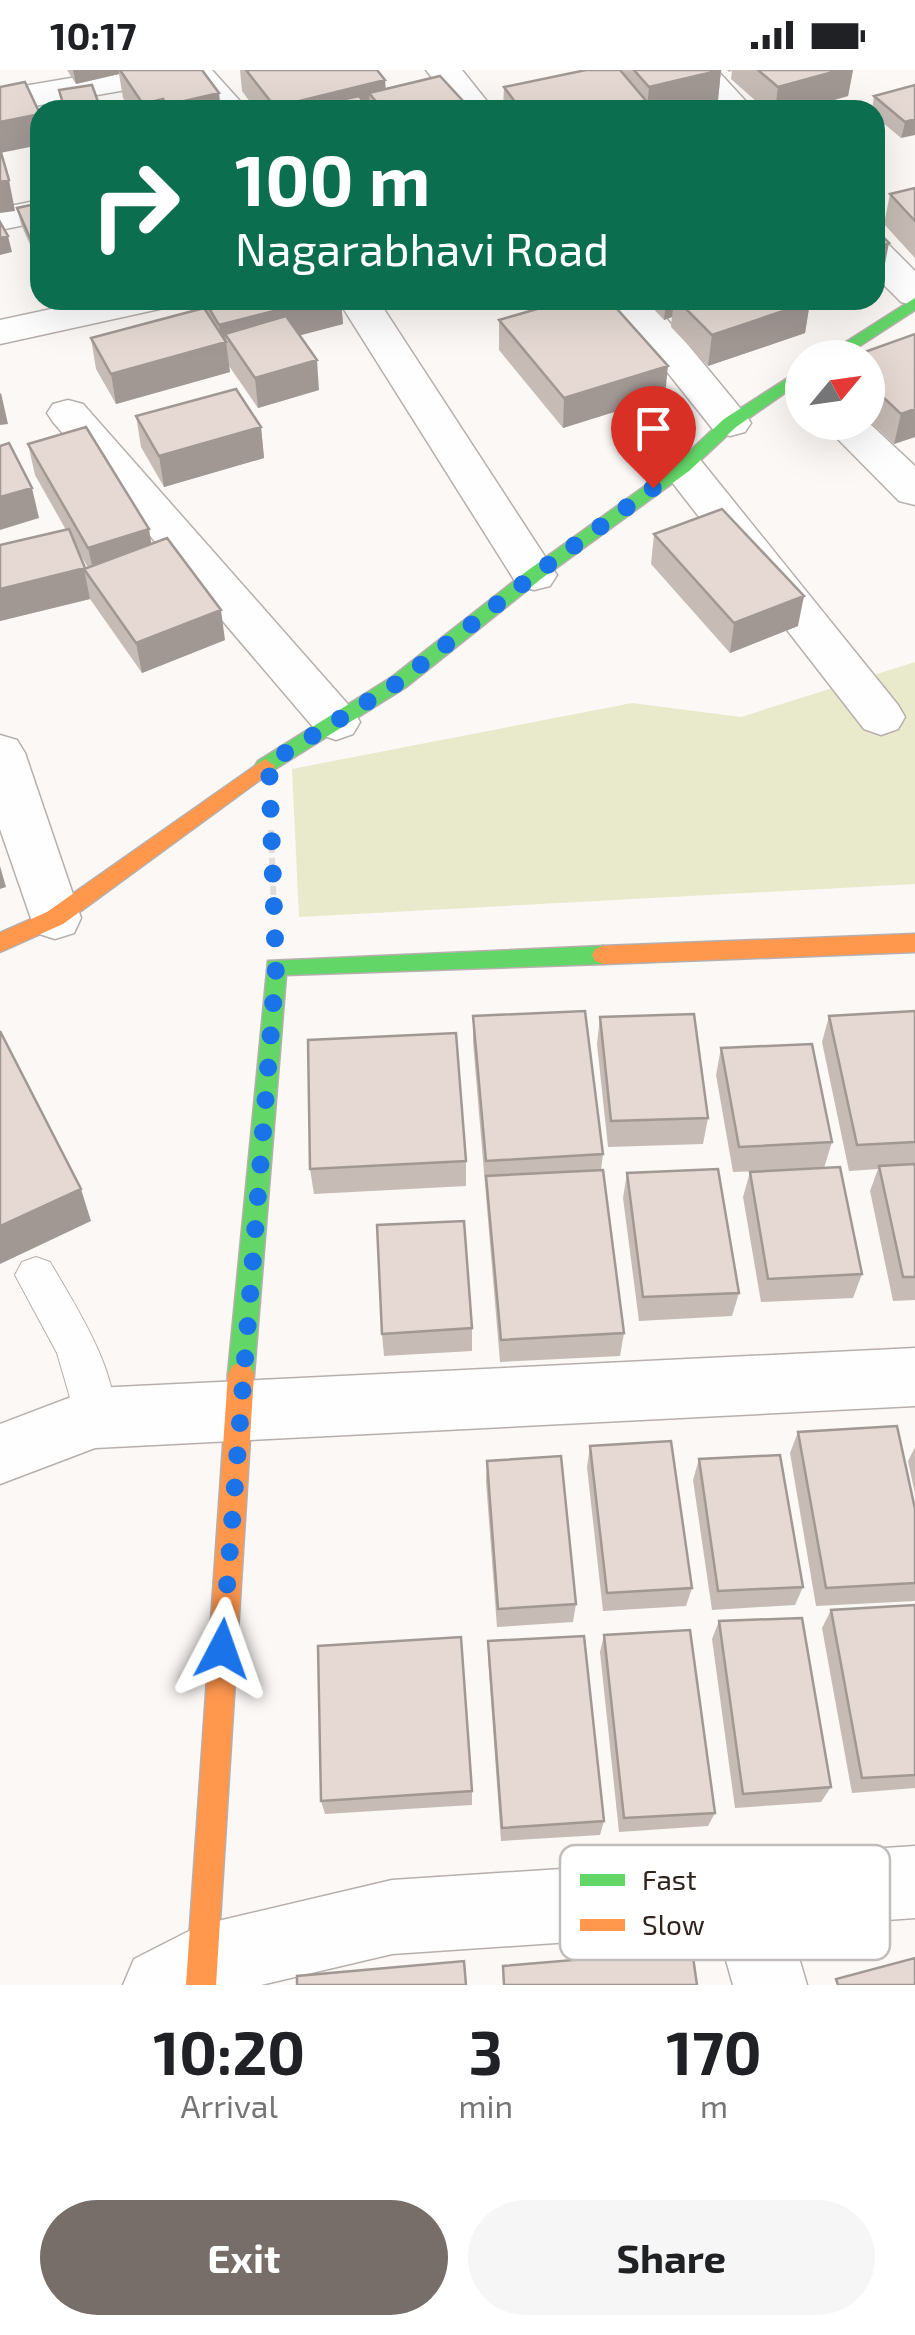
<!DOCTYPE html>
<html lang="en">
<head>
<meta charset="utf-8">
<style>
	body { margin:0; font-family:"Exo 2",sans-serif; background:#f6f6f6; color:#202124; height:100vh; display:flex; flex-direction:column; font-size:38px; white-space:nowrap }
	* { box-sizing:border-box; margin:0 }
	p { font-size:32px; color:#757577 }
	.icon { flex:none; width:55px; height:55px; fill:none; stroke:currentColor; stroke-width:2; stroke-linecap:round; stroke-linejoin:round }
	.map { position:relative; height:1915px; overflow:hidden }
	.details { display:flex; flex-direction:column; background:#fff; flex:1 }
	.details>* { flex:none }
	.banner { position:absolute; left:30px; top:30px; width:855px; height:210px; border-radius:30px; box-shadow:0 10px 40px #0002; background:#0b6e4f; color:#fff; overflow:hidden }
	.needle { width:65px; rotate:61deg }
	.fabs { position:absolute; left:785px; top:270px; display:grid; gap:20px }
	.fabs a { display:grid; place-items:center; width:100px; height:100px; border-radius:50%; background:#fff; box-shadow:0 10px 40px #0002; font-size:50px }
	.pin { position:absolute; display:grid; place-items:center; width:85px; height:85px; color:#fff; margin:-102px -42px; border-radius:50% 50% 50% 0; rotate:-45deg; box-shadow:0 0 10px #0007 }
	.pin .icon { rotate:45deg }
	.me { position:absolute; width:110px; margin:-55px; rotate:4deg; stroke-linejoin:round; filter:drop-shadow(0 0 8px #0008) }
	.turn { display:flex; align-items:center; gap:35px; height:210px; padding:0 40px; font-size:45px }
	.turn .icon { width:130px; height:130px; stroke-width:2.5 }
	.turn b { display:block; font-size:70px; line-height:85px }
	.eta { display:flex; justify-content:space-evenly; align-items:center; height:170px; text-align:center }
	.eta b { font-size:60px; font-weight:700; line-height:70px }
	.button { display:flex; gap:20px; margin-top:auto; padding:20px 40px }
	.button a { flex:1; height:115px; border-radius:60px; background:#776e69; color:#fff; font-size:40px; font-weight:700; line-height:115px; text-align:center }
	.button a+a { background:#f6f6f6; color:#202124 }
	.status { display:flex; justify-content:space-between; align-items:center; height:70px; padding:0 50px; background:#fff; direction:ltr }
	.status svg { height:28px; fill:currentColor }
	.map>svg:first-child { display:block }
	.green { fill:#e9eacb }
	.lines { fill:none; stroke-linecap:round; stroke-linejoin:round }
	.lane-casing { stroke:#b7afac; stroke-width:2 }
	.street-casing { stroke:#b7afac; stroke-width:3 }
	.fast-casing { stroke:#b7afac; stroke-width:3 }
	.slow-casing { stroke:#b7afac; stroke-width:3 }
	.path { stroke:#dfdedc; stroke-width:6; stroke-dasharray:9 5; stroke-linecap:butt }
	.lane { fill:#fefefe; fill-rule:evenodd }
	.street { fill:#fefefe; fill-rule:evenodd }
	.fast { fill:#63d668; fill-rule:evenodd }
	.slow { fill:#ff974d; fill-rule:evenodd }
	.wall { fill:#c6bbb5; fill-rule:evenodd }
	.shaded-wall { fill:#a19894 }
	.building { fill:#e6d9d3; stroke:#a19894; stroke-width:2.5 }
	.route { stroke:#1a73e8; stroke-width:18; stroke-dasharray:0 32.4 }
	.key { fill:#fff; stroke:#c1bdbb; stroke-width:2.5 }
	.key-label { font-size:28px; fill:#30231d }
</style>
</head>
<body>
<div class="status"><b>10:17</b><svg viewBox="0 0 49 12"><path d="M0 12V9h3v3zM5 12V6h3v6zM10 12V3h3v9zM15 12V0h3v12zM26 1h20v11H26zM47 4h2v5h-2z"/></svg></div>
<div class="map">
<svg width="915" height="1915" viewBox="0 0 915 1915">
	<rect width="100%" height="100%" fill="#fbf8f6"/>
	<!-- green -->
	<path class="green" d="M915,592v222l-616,33 -7,-148 340,-66 109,14z"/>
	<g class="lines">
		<defs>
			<path id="lane" d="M36,1187l14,5c23,40 80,126 60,170l-15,6 -15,-6 -23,-79 -42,-78 7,-13z"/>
			<path id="street" d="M118,0h94l36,40h-38l-27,-30 -183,32v-22z
				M426,0h36l32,40h-37z
				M679,0h38l37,40h-38z
				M40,130v22l-40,8v-22z
				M875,171l14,4 26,26v35l-14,-4 -26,-26z
				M93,230h77l-6,8 -164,36v-24z
				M338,230h40l179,275 -7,11 -16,4 -16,-4z
				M610,230h41l94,114 6,9 -6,9 -15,4 -15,-4z
				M68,330l15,4 270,306 7,12 -7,12 -17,6 -17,-6 -266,-312 -6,-9 6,-9z
				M821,352h47l47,44v39l-16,-4z
				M683,383l15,4 200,248 7,12 -7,12 -17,6 -17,-6 -196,-252 -7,-10 7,-10z
				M0,665l17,5 8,13 56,165 -7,15 -19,6 -19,-6 -36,-104z
				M915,1278v58l-820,42 -95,36v-60l95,-36z
				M915,1776v72l-125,9 17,58h-74l-15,-53 -326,22 -131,31h-138l11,-26 67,-34 191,-45z"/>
			<path id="fast" d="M915,228v12l-74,48h-20z
				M802,299v12l-66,46 -47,44 -148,108 -135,108 -134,84h-14l-3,-5 3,-5 134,-84 135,-106 150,-108 47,-44z
				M603,876l8,3 3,6 -3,6 -8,3 -317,11 -32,399 -4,8 -9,4 -9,-4 -4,-8 40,-413z"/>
			<path id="slow" d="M265,689l10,7 -3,5 -209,153 -63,28v-19l47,-21z
				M915,864v18l-312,12 -8,-3 -3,-6 3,-6 8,-3z
				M241,1292l9,4 4,8 -38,611h-30l42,-611 4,-8z"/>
		</defs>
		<!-- lane casing -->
		<use href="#lane" class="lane-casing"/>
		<!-- street casing -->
		<use href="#street" class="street-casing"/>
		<!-- fast casing -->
		<use href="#fast" class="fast-casing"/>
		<!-- slow casing -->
		<use href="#slow" class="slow-casing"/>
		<!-- path -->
		<path class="path" d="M271,760l3,82"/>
		<!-- lane -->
		<use href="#lane" class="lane"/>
		<!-- street -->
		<use href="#street" class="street"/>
		<!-- fast -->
		<use href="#fast" class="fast"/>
		<!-- slow -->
		<use href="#slow" class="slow"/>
	</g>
	<!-- wall -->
	<path class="wall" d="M67,0h135l19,40h-93l3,-1 -8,-11 -4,-24 -43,10z
		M240,0h137l8,10 1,9 78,21h-208l-14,-19z
		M586,0h135l-3,30 -43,10h-172l1,-23z
		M727,0h126l-5,26 -49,14h-33l-35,-31 1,-8 -3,1z
		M915,15l-14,53 -26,-22v-6h-3l2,-14z
		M915,118v70l-31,-34 6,-30z
		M40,133v58h-3l-16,-37 -4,-16z
		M194,230h147l2,24 -43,11 19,55 -61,18 -29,-42 1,6 -114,32 -20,-35 -5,-31 105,-28z
		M645,230h162l3,2 -5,31 -97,33 -37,-39 1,-10 -8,3z
		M499,250l166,76 -102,32 -64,-78z
		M915,264v103l-21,7 -26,-24v-62z
		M136,346l125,11 3,31 -100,29 -23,-40z
		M28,374l124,100 73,96 -83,33 -52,-74 -90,22v-76l66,-15 -31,-55zM76,476l12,22 -3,1z
		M654,464l144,92 -68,27 -79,-89z
		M915,941v289l-22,1 -23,-110 8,-22 -29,2 -27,-129 7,-26z
		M473,946l130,138 -2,16 23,163 -4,23 -120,6 -27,-320z
		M600,947l108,101 -5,26 -95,3 -11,-103z
		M721,978l111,94 -8,26 -91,4 -17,-97z
		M466,1091v25l-152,8 -4,-25z
		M750,1102l112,102 -9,24 -92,4 -18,-105z
		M627,1103l112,120 -7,23 -93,5 -16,-123z
		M472,1258v23l-88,5 -2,-22z
		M798,1362l117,77v92l-99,5 -26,-153z
		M590,1376l102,142 -6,18 -83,5 -16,-144z
		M915,1377v47l-7,-33z
		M699,1389l104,128 -8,18 -83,5 -19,-130z
		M487,1391l89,143 -3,18 -76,5 -11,-146z
		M915,1535v183l-63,5 -30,-165 9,-18z
		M719,1551l112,166 -10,15 -86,6 -23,-169z
		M604,1565l111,178 -7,13 -89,6 -19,-180z
		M488,1571l116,180 -4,14 -99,6 -13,-183z
		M472,1721v14l-147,9 -4,-13z"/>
	<!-- shaded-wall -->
	<path class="shaded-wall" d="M73,0h46v4l-43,10z
		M721,0l-3,30 -43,10h-28l2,-23z
		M840,0h13l-5,26 -49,14h-24l3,-23z
		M385,10l1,30 -17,-17 1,17h-95v-3z
		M219,23l2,17h-53l-1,-5z
		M163,29l1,11h-20l-1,-6z
		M464,32v8h-32z
		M647,32l-1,8h-35z
		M40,44v31l-40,8v-31z
		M915,49v16l-14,3 4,-16z
		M9,110l6,31 -15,2v-31z
		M8,166l4,16 -12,3v-17z
		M40,173v18h-3l-4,-16z
		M889,173l-6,31 -8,2v-29z
		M317,230h24l2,24 -106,28 -12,-18 5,38 -114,32 -5,-30 110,-31 -2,-18z
		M386,230h30l-30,7z
		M666,230h8l-2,17 -8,3z
		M810,232l-5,31 -97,33 4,-31z
		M317,290l2,30 -61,18 -3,-30z
		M668,296l-3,30 -102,32 1,-30z
		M1,323l7,31 -8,1v-31z
		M915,339v28l-21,7 7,-30z
		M261,357l3,31 -100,29 -5,-31z
		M32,418l7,30 -39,12v-33z
		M149,459l5,30 -59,19 -7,-30z
		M84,499l6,30 -90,22v-32z
		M804,526l-6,30 -68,27 4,-30z
		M221,540l4,30 -83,33 -6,-30z
		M0,796l6,21 -6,2z
		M81,1119l10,32 -91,43v-38z"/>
	<!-- building -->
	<path class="building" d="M120,0h82l17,23 -52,12 -4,-6 -20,5z
		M246,0h131l8,10 -110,27z
		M586,0h34l27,32 -36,8h-90l-17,-23z
		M634,0h87l-72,17z
		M758,0h82l-62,17z
		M440,6l24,26 -32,8h-49l-14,-17z
		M25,12l15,32 -40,8v-35z
		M92,15l9,25h-36l-6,-20z
		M915,15v34l-10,3 -31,-26z
		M359,26l11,14h-75z
		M160,34l3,6h-35z
		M0,79l9,31 -9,2z
		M915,118v33l-25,-27z
		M40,133v40l-7,2 -16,-37z
		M0,152l8,14 -8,2z
		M875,159l14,14 -14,4z
		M204,230h113l-98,25z
		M568,230h41l59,66 -104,32 -65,-78z
		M677,230h130l3,2 -98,33z
		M204,238l22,34 -115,32 -20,-36z
		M286,246l31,44 -62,18 -30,-44z
		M915,264v75l-14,5 -33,-31v-25h-20z
		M236,319l25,38 -102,29 -23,-40z
		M86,357l63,102 -61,19 -60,-104z
		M9,373l23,45 -32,9v-51z
		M722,439l82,87 -70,27 -80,-89z
		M69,459l16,39 -85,21v-44z
		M167,468l54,72 -85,33 -52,-74z
		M585,941l18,143 -117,7 -13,-145z
		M915,941v131l-58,3 -28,-129z
		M694,944l14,104 -97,3 -11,-104z
		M0,961l81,158 -81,37z
		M456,963l10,128 -156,8 -2,-129z
		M812,974l20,98 -93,5 -18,-99z
		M915,1094v113h-12l-24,-111z
		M840,1097l22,107 -94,5 -18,-107z
		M718,1099l21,124 -96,4 -16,-124z
		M603,1100l21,163 -123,7 -15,-164z
		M464,1151l8,107 -90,6 -5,-109z
		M897,1356l18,83v74l-89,5 -28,-156z
		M671,1371l21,147 -85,5 -17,-147z
		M780,1385l23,132 -85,4 -19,-132z
		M561,1386l15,148 -78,5 -11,-148z
		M915,1535v170l-53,3 -31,-168z
		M802,1548l29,169 -88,7 -24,-173z
		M690,1560l25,183 -91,5 -20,-183z
		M584,1566l20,185 -102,7 -14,-187z
		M461,1567l11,154 -151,10 -3,-155z
		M692,1880l5,35h-193l-1,-19z
		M915,1888v27h-77l-2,-6z
		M464,1891l2,24h-169v-9z"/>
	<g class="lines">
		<!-- route -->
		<path class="route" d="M222,1579l54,-681 -7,-205 130,-81 135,-107 119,-87"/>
	</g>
	<!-- legend -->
	<rect x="560" y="1775" width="330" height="115" rx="15" class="key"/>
	<rect x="580" y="1804" width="45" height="12" fill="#63d668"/>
	<rect x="580" y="1849" width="45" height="12" fill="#ff974d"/>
	<g class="key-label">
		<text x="642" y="1820">Fast</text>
		<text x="642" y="1865">Slow</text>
	</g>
</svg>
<div class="fabs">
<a><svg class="needle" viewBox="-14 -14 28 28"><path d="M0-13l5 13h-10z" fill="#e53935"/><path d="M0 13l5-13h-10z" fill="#757577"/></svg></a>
</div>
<div class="pin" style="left:653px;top:418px;background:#d93025"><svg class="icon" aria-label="arrive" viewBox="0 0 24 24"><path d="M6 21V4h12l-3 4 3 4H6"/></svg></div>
<svg class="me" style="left:222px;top:1579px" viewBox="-20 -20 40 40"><path d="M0-17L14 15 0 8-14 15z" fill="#1a73e8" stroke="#fff" stroke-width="4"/></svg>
<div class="banner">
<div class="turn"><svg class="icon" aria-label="right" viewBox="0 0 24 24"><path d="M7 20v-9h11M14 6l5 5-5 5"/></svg><div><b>100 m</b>Nagarabhavi Road</div></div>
</div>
</div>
<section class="details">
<div class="eta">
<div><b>10:20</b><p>Arrival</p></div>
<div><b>3</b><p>min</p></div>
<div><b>170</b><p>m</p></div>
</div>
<div class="button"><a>Exit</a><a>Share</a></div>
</section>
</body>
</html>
